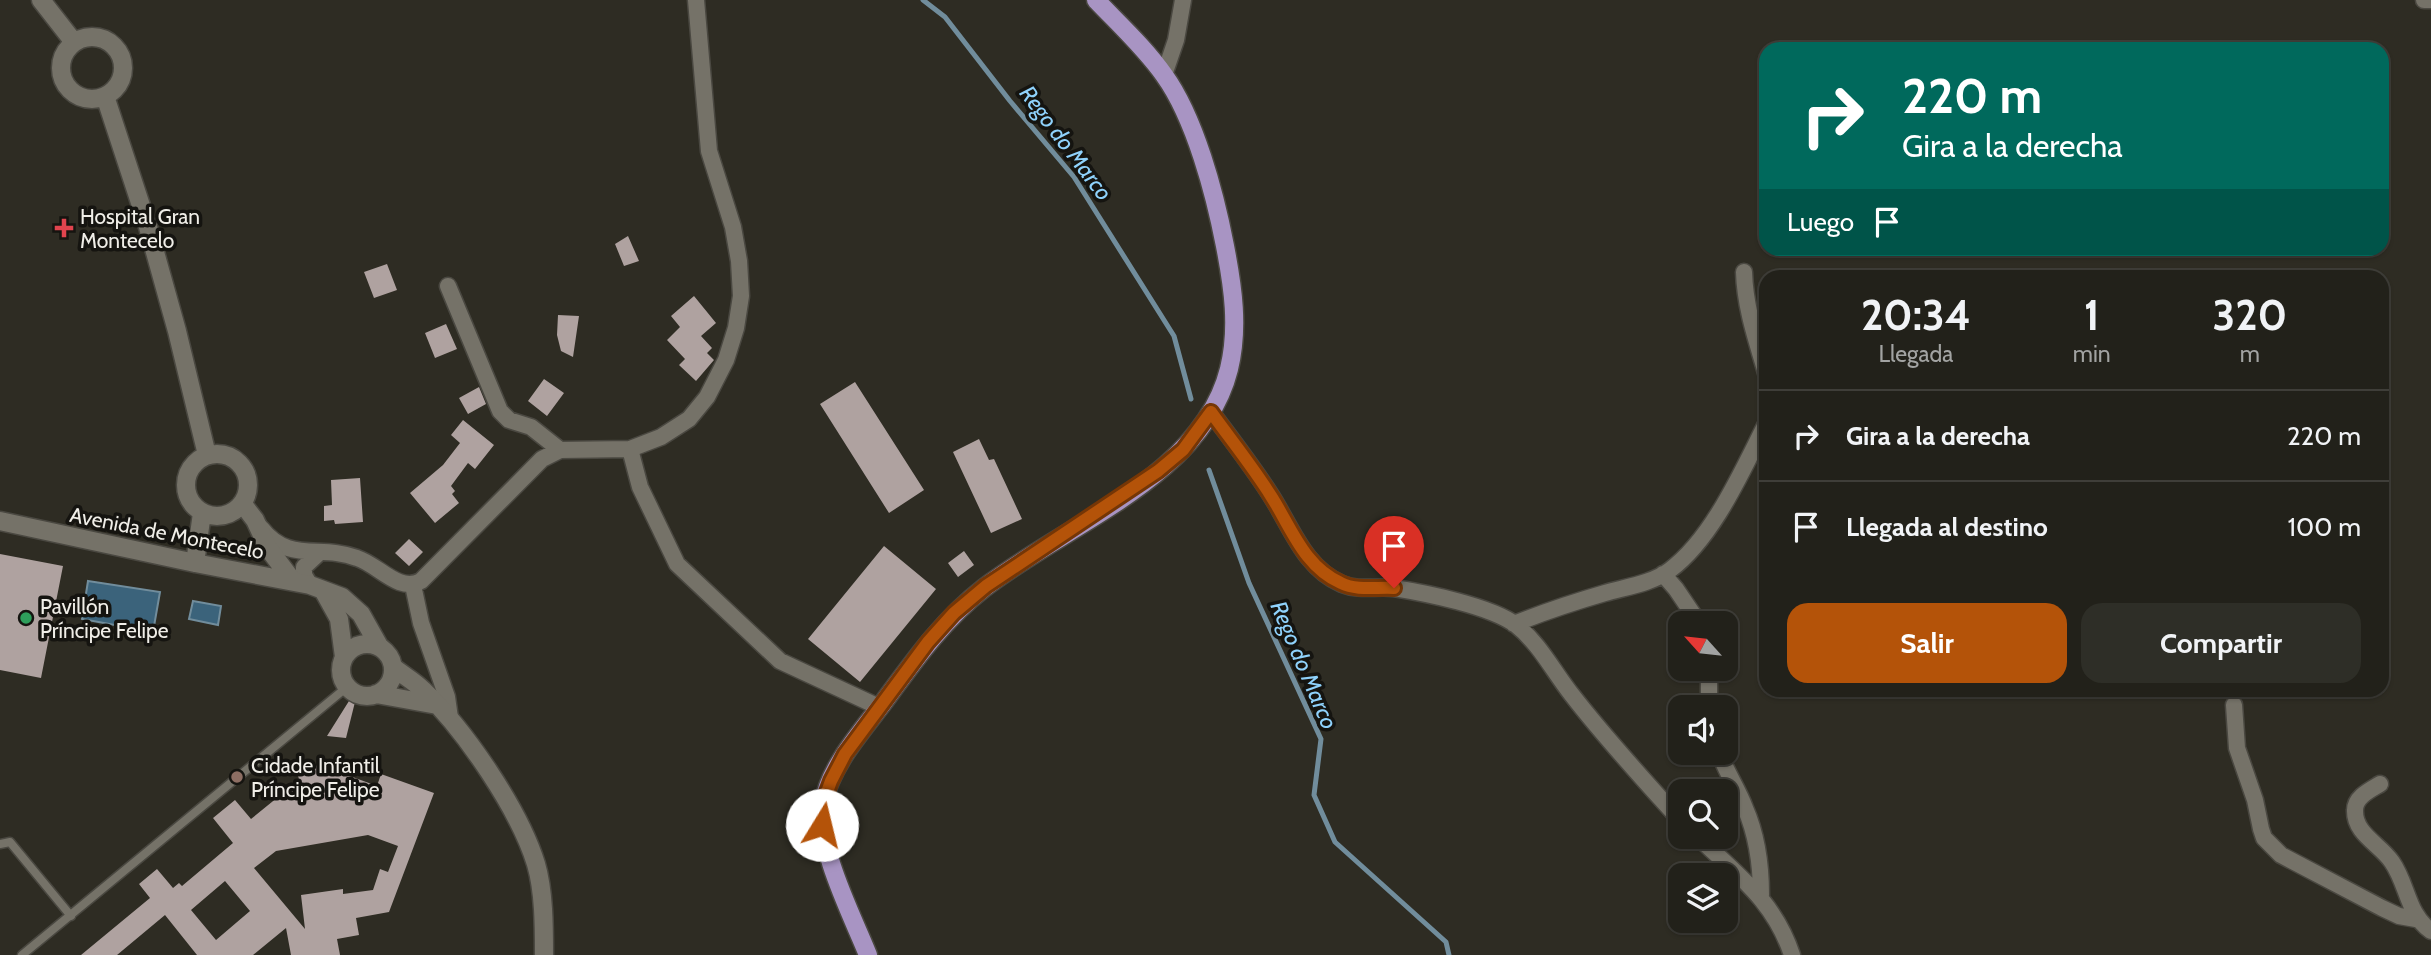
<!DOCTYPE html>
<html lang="es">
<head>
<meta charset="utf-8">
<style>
	body { margin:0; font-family:Cabin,sans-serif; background:#2e2e27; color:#f1f3f6; height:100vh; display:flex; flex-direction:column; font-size:26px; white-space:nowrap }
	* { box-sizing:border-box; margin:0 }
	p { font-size:23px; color:#a2a3a2 }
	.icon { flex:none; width:38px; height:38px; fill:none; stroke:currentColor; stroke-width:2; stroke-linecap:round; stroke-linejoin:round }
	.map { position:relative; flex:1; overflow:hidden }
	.drawer { position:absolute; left:1759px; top:270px; width:630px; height:427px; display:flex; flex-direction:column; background:#22211a; border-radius:21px; box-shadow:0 2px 5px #0004,0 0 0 2px #3f3e39 }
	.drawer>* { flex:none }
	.top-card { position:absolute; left:1759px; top:42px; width:630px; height:214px; border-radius:21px; box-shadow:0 2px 5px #0004,0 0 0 2px #3f3e39; background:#00695c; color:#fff; overflow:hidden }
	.needle { width:46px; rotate:297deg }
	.tools { position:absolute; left:1668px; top:611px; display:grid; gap:14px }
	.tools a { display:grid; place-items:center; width:70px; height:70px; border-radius:14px; background:#22211a; box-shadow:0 2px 5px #0004,0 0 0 2px #3f3e39; font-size:35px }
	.pin { position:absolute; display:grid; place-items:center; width:60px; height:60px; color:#fff; margin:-72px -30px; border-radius:50% 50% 50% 0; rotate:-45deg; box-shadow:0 0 7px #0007 }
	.pin .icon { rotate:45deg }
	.me { position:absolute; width:77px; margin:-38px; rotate:9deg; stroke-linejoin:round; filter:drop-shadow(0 0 5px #0008) }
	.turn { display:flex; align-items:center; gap:24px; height:147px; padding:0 28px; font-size:32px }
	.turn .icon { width:91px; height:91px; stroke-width:2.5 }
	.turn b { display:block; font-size:49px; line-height:60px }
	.then { display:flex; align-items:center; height:66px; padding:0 28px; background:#0003; gap:14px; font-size:26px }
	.eta { display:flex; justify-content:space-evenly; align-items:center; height:119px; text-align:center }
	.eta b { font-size:42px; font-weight:700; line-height:49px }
	.primary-button { display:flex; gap:14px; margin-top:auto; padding:14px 28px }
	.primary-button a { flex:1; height:80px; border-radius:21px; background:#b45309; color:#fff; font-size:28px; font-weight:700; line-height:80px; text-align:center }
	.primary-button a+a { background:#2e2e27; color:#f1f3f6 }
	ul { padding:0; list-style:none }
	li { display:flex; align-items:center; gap:21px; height:91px; padding:0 28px; border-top:2px solid #3f3e39 }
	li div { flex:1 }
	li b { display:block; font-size:26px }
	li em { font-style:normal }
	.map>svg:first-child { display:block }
	.water { fill:#3b637b; stroke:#718d9c; stroke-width:2 }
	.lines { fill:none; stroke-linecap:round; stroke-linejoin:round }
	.stream { stroke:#718d9c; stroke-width:5 }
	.building { fill:#afa2a0; fill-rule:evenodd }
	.service-casing { stroke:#4a4841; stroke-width:11 }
	.minor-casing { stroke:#4a4841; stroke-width:19 }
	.tertiary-casing { stroke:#4a4841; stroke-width:21 }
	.primary-casing { stroke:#4a4841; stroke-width:21 }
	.service { stroke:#757268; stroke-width:8 }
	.minor { stroke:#757268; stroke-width:16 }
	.tertiary { stroke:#757268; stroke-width:18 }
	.primary { stroke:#a894c3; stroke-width:18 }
	.route-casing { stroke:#753606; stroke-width:18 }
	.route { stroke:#b45309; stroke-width:12 }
	.health-dot { fill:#e0444e; stroke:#151410; stroke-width:2.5 }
	.leisure-dot { fill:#2e9e5b; stroke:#151410; stroke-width:2.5 }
	.education-dot { fill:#8d6e63; stroke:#151410; stroke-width:2.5 }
	.labels { text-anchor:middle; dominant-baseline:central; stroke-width:7; stroke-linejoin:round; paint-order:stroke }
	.poi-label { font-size:21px; fill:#f0eee8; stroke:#151410; text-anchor:start }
	.street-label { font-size:21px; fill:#f0eee8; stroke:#151410 }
	.water-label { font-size:23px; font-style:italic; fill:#8fd2fc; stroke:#151410 }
</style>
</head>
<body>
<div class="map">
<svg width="2431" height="955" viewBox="0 0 2431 955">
	<rect width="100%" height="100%" fill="#2e2c23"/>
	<!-- water -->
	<path class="water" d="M88,581l72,11 -7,40 -71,-13z
		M193,601l28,5 -3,19 -29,-6z"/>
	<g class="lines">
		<!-- stream -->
		<path class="stream" d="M923,0l22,17 65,84 64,76 100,159 17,63
			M1209,470l40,113 72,156 -7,56 21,47 111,100 3,13"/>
	</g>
	<!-- building -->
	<path class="building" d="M628,236l11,25 -15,5 -9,-22z
		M387,264l10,26 -23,8 -10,-26z
		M694,296l22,27 -15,13 11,12 -5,5 7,7 -18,21 -17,-16 6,-6 -18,-19 13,-13 -9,-11z
		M558,315l21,1 -6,41 -12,-6 -4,-16z
		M446,324l11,25 -22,9 -10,-25z
		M544,379l20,14 -17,23 -19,-15z
		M855,382l69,108 -35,23 -69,-109z
		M479,387l7,17 -18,10 -9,-16z
		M463,420l31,25 -19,24 -7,-6 -17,23 4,5 -3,3 7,9 -24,20 -25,-30 33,-28 17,-22 -9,-8z
		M979,439l10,21 5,-1 28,60 -31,14 -38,-81z
		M360,478l3,44 -28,2 -1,-4 -10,1v-15l8,-1 -1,-25z
		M409,539l14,13 -14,14 -14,-13z
		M884,546l52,43 -76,93 -52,-43z
		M964,551l10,14 -16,12 -10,-14z
		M0,554l63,12 -22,112 -41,-8z
		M354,693l3,1 -11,44 -19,-2z
		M320,765l57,21 4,-12 53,19 -45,119 -33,6 3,17 -22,4 3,16h-49l-5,-27 -33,27h-56l-32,-40 -48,40h-36l69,-57 -11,-14 18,-15 16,19 6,-5 3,3 51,-43 -20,-25 22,-18 16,19 48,-39 -2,-11zM368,835l30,11 -10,26 -8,-3 -7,21 -30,4v-5l-42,6 4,34 -51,-61 22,-17zM225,881l25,30 -34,29 -25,-30z"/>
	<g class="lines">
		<defs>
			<path id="service" d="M0,844l10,-2 61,74
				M22,955l325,-268"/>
			<path id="minor" d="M2424,0h6
				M1164,75l12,-35 7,-40
				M1744,272c1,35 12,67 22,101
				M448,286l52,125 9,9 22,7 29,23
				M1211,412c20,27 41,54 59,82 21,32 34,74 72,90 17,7 34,2 52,4 31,5 97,18 122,37 24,19 37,46 56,70 34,44 71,84 108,125
				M630,449l10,38 37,77 103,97 99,46
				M261,528c28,36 59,16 96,30 22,7 41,35 64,23l121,-122 18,-9 70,-1 31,-12 28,-18 18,-22 19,-37 10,-32 5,-32 -2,-35 -6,-34 -24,-76 -13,-151
				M1663,574l13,15 23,34
				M310,585l-6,-10v-8l16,-15
				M413,585l8,38 26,74 3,21
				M1514,624c30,-12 60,-22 91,-31 21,-6 48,-10 65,-23 43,-32 72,-99 96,-146
				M1709,668v39
				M2234,705l3,43 18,52 6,29 3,9 17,17 101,53 17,8 17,3
				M1719,752c7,20 19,37 26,56 12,27 16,58 16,87
				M2380,784c-10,6 -25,13 -25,26 -1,24 25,34 37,52 16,23 15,52 39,69
				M1697,836c40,39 77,64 95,119"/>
			<path id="tertiary" d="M41,0l32,41
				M61 68a31 31 0 1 1 62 0a31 31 0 1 1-62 0Z
				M105,96l43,131 29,104 30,124
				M186 485a31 31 0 1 1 62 0a31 31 0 1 1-62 0Z
				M242,503l13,17 13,28 24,32
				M0,521l195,42 115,22 32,12 19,17 18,32
				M195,563l7,-50
				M324,592l15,27 5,38
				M341 670a26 26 0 1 1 52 0a26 26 0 1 1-52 0Z
				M393,667c10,8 21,14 30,23 42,40 96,119 113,174 8,27 8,63 8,91
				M376,694l61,11"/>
			<path id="primary" d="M868,955c-16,-40 -52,-109 -45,-151 7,-38 38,-72 60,-101 31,-42 60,-83 101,-115 80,-63 218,-110 245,-219 10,-41 4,-82 -4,-123 -10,-52 -30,-128 -61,-171 -19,-27 -45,-51 -68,-75"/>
		</defs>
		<!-- service casing -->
		<use href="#service" class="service-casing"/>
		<!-- minor casing -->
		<use href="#minor" class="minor-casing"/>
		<!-- tertiary casing -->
		<use href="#tertiary" class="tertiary-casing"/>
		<!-- primary casing -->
		<use href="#primary" class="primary-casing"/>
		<!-- service -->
		<use href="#service" class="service"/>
		<!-- minor -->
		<use href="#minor" class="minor"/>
		<!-- tertiary -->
		<use href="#tertiary" class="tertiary"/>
		<!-- primary -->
		<use href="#primary" class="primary"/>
	</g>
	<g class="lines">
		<defs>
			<path id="route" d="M822,825l1,-22 8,-22 14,-27 83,-112 26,-29 32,-27 172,-115 25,-21 28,-38c20,28 42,55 60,84 20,31 33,71 70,87 16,8 35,4 53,5"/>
		</defs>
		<!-- route casing -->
		<use href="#route" class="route-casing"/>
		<!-- route -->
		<use href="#route" class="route"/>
	</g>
	<!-- markers -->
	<path class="health-dot" d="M60.5 217.5h7v7h7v7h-7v7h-7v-7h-7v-7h7z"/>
	<circle class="leisure-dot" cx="26" cy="618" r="7"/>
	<circle class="education-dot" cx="237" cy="777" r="7"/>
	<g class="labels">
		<!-- poi labels -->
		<g class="poi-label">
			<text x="80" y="216">Hospital Gran<tspan x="80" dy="24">Montecelo</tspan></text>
			<text x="40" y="606">Pavillón<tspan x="40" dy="24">Príncipe Felipe</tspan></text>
			<text x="251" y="765">Cidade Infantil<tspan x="251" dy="24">Príncipe Felipe</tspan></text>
		</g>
		<!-- street labels -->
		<g class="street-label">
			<text transform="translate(167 533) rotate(11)">Avenida de Montecelo</text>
		</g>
		<!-- water labels -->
		<g class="water-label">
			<text transform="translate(1066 143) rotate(53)">Rego do Marco</text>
			<text transform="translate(1304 665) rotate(67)">Rego do Marco</text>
		</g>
	</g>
</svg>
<div class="tools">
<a><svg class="needle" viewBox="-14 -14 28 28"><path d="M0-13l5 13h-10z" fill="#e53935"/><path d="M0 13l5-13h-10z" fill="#a2a3a2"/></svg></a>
<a><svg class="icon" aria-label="sound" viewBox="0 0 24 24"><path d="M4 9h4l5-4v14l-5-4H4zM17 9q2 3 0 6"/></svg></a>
<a><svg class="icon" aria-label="search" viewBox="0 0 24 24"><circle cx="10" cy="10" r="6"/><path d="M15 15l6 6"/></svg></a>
<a><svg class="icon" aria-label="layers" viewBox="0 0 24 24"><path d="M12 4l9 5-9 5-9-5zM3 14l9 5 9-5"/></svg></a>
</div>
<div class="pin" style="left:1394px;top:588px;background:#d93025"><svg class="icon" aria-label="arrive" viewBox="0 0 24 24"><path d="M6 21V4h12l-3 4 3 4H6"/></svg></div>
<svg class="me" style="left:822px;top:825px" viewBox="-20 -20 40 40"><circle r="19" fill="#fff"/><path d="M0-13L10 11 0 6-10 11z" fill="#b45309"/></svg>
<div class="top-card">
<div class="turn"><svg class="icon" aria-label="right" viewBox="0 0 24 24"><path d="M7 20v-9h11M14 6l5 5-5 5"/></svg><div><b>220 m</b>Gira a la derecha</div></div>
<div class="then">Luego<svg class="icon" aria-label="arrive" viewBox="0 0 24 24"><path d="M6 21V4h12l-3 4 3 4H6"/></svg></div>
</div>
<section class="drawer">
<div class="eta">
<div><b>20:34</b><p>Llegada</p></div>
<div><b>1</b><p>min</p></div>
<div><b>320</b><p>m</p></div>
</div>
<ul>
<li><svg class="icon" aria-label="right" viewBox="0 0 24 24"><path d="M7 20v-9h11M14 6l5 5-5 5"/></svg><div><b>Gira a la derecha</b></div><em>220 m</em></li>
<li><svg class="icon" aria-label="arrive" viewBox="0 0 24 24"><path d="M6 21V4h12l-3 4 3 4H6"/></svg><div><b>Llegada al destino</b></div><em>100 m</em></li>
</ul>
<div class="primary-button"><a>Salir</a><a>Compartir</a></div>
</section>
</div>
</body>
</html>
